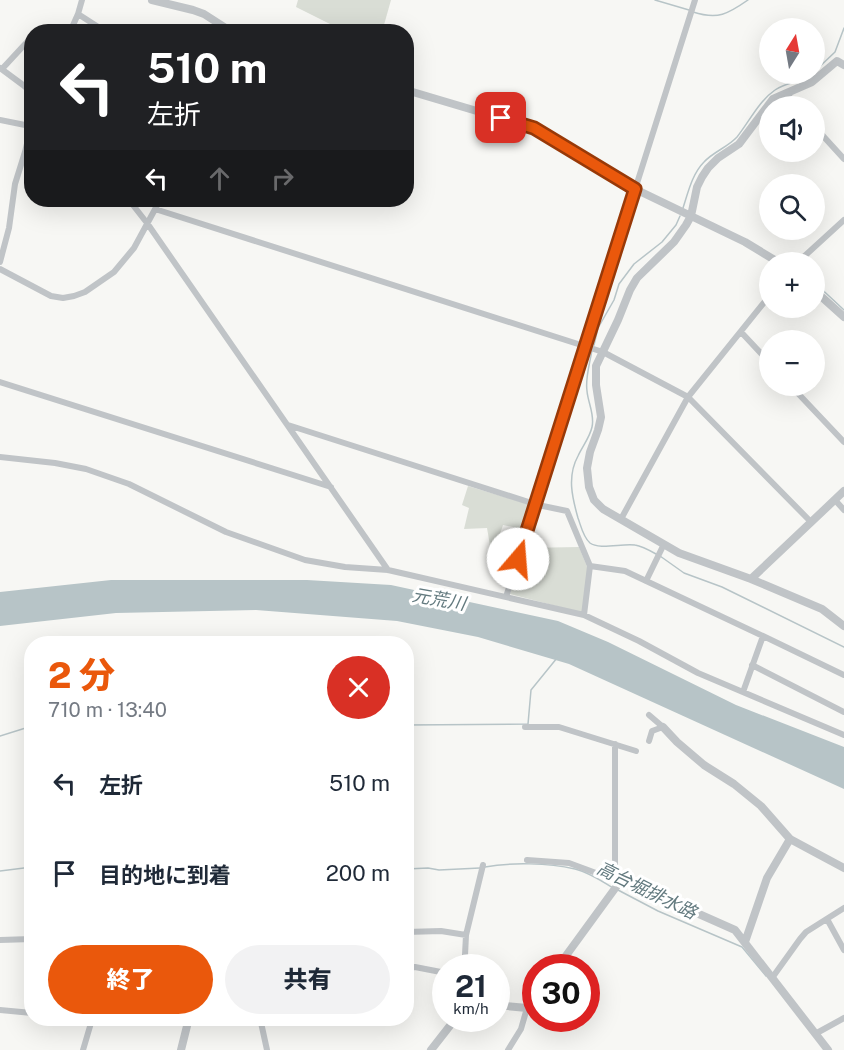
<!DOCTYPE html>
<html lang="ja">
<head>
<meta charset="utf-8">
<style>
	body { margin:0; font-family:"Public Sans","Noto Sans JP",sans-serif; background:#f2f2f3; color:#1f2937; height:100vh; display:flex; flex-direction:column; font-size:22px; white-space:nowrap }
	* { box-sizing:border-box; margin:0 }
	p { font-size:20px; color:#747a83 }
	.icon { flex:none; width:33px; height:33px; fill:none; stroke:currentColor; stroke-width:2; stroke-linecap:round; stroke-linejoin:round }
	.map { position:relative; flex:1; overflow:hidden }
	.side { position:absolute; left:24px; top:636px; width:390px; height:390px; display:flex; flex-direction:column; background:#fff; border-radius:24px; box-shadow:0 6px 24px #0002 }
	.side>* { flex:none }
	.hud { position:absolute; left:24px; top:24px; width:390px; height:183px; border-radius:24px; box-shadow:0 6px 24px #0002; background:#202124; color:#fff; overflow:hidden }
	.needle { width:39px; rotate:11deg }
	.fabs { position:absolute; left:759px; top:18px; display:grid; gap:12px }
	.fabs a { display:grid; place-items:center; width:66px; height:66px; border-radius:50%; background:#fff; box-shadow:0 6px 24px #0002; font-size:30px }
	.speed { position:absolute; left:432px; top:954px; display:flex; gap:12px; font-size:30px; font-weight:700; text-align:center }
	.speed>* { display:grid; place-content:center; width:78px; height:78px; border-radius:50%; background:#fff; box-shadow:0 6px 24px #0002; line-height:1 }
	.speed small { font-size:15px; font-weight:400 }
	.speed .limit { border:9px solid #d22; background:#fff; color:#111 }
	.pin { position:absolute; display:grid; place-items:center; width:51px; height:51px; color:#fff; margin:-26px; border-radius:12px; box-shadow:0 3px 9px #0006 }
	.me { position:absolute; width:66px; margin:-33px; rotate:18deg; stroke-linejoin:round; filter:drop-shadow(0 0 4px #0008) }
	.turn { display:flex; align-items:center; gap:21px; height:126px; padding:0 24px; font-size:27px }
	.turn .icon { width:78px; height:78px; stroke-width:2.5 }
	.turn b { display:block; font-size:42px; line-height:51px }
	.lanes { display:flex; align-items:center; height:57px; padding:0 24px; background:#0003; justify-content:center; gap:30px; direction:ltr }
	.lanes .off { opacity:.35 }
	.round { display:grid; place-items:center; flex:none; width:63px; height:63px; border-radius:32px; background:#f2f2f3 }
	.head { display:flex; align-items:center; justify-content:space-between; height:102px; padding:0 24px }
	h1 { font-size:36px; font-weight:800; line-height:45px; color:#ea580c }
	.cta { display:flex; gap:12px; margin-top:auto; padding:12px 24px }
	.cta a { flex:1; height:69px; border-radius:36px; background:#ea580c; color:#fff; font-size:24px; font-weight:800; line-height:69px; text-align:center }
	.cta a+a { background:#f2f2f3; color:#1f2937 }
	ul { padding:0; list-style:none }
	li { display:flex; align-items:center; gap:18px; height:90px; padding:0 24px }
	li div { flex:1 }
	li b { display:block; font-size:22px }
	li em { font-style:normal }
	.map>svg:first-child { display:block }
	.green { fill:#d9ddd5 }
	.water { fill:#b7c4c7 }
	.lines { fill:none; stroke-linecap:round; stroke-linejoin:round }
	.stream { stroke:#b7c4c7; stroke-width:1.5 }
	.minor { stroke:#c0c4c7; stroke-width:6 }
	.tertiary { stroke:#c0c4c7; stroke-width:8 }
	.route-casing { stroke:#983908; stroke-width:15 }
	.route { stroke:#ea580c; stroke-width:10 }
	.labels { text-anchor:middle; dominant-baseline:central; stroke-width:6; stroke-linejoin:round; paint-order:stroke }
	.water-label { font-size:18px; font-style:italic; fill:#637a7f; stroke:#fff }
</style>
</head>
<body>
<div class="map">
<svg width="844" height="1050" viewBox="0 0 844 1050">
	<rect width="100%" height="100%" fill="#f7f7f4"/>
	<!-- green -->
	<path class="green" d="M298,0h93l-9,32 -31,-1 -11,-2 -44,-22z
		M468,486l63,19 -8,24 -20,-4 -8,24 20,6 9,-7 55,-1 9,22 -5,44 -73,-19 4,-12 -19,-7 -8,-47 -23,1 5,-21 -7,-3z"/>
	<!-- water -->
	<path class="water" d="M111,580h196l84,5 167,36 50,21 128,63 108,42v42l-275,-125 -91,-27 -81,-16 -141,-11 -140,3 -116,13v-34z"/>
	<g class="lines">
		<!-- stream -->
		<path class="stream" d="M655,0l34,10
			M693,12c25,8 35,2 55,-12
			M814,72l21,-20 9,-24
			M683,208c5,-15 9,-34 21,-46 9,-10 24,-15 33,-25 12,-15 22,-36 38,-47 11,-8 27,-8 38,-16
			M814,282l30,28
			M594,345l4,-17 16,-28 5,-16 15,-20 28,-22 14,-17 4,-9
			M592,350c-2,13 -7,28 -5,41 1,12 8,24 5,36 -2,10 -10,20 -14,29 -11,20 -6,41 0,62 3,8 5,19 12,25 9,7 33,0 45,2 7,1 14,5 21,9
			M660,556l24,17 38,14 122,60
			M406,725l122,-1 3,-34 26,-32
			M0,736l32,-10
			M485,867c27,-5 63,-4 90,2 13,3 27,12 38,19
			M406,869l22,-1 11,2 41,-2
			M0,871l32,-4
			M618,890l40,21 84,36 24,29"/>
		<!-- minor -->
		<path class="minor" d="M78,14l28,18
			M70,32l8,-18 4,-14
			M0,68l23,17 9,8
			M2,69l25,-27 5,-1
			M787,94l10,12
			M0,120l30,6
			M814,126l30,33
			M129,200l18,23 241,347
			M155,209l448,143 85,45 123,125
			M0,262l9,-34 6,-44 10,-32 7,-29
			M798,262l46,-42
			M0,269l51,27 12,2 11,-2 11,-4 29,-20 20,-24 26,-48
			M741,332l29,31
			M0,382l331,105
			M791,386l53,56
			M288,425l250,80 29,6 23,55 35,5 138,65 -20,56
			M0,457l55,6 31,6 43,15 97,48 79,28 40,7 43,3 196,45 55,26 59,32 146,62
			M835,500l9,10
			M621,519l67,-122 82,-102
			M646,581l18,-37
			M506,597l189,-597
			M584,615l6,-49
			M763,636l81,39
			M752,665l92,47
			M649,715l14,12 -11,4 -3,10
			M525,727h34l77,24
			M615,744v136
			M527,860l42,3 46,17 3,2
			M827,919l17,31
			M406,932l35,-1 25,4
			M0,940l32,-1
			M406,968l9,-1 31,6
			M470,968l-5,-13 1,-20 17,-70
			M772,978l28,-39 6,-7 38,-24
			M0,1010l32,3
			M66,1018l25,5
			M260,1018l7,32
			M815,1034l29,-16
			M83,1050l8,-27 4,-1 1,-4
			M508,1050l13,-21 6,-21"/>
		<!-- tertiary -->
		<path class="tertiary" d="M152,0l41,10 11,4 28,18
			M844,65l-7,-4 -25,21 -39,17 -34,45 -21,14 -10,10 -6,9 -5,10 -6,29 -5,9 -12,17 -37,36 -7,12 -12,30 -22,46v19l5,32 -3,13 -8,22 -3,16 2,19 5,13 9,9 76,44 72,26 71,30 22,17
			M406,90l128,38 101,61 110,53 33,20
			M814,290l30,27
			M751,579l93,-88
			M663,727l14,15 27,23 30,19 27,22 29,33 54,29
			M745,942l22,-64 23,-39
			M557,968l62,-85h5l14,4 97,43 93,120
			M496,1005l31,3 9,-12
			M181,1050l8,-32
			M431,1050l25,-32"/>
	</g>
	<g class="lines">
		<defs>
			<path id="route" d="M501,118l33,10 101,61 -117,370"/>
		</defs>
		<!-- route casing -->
		<use href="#route" class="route-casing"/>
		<!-- route -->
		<use href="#route" class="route"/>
	</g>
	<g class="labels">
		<!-- water labels -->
		<g class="water-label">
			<text transform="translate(439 599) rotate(10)">元荒川</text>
			<text transform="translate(647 890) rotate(26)">高台堀排水路</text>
		</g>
	</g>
</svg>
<div class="fabs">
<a><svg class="needle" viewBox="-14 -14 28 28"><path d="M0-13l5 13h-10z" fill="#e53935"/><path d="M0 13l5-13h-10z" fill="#747a83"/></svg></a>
<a><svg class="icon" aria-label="sound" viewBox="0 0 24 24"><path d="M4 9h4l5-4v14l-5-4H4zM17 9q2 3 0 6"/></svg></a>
<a><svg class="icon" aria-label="search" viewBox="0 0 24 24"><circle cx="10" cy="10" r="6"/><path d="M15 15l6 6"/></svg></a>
<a>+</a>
<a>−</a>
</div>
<div class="speed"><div>21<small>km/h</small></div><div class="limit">30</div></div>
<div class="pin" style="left:501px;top:118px;background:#d93025"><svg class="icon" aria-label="arrive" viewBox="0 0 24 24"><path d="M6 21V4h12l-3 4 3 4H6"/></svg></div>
<svg class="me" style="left:518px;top:559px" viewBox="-20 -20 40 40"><circle r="19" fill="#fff"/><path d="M0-13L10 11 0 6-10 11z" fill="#ea580c"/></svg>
<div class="hud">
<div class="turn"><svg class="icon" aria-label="left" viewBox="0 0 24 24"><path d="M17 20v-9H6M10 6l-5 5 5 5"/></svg><div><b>510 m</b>左折</div></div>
<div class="lanes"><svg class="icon" aria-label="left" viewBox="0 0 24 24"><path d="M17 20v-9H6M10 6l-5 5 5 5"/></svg><svg class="icon off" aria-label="ahead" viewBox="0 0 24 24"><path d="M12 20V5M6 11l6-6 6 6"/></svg><svg class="icon off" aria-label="right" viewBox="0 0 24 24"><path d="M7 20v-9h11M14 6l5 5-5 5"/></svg></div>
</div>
<section class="side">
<div class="head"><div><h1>2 分</h1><p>710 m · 13:40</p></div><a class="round" style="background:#d93025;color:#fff"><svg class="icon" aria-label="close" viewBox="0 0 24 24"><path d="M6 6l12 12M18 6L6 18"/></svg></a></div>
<ul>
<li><svg class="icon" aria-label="left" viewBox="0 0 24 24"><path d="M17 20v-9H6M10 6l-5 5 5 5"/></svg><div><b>左折</b></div><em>510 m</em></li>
<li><svg class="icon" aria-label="arrive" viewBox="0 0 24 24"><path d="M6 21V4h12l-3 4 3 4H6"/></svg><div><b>目的地に到着</b></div><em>200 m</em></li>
</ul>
<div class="cta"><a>終了</a><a>共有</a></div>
</section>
</div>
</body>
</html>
